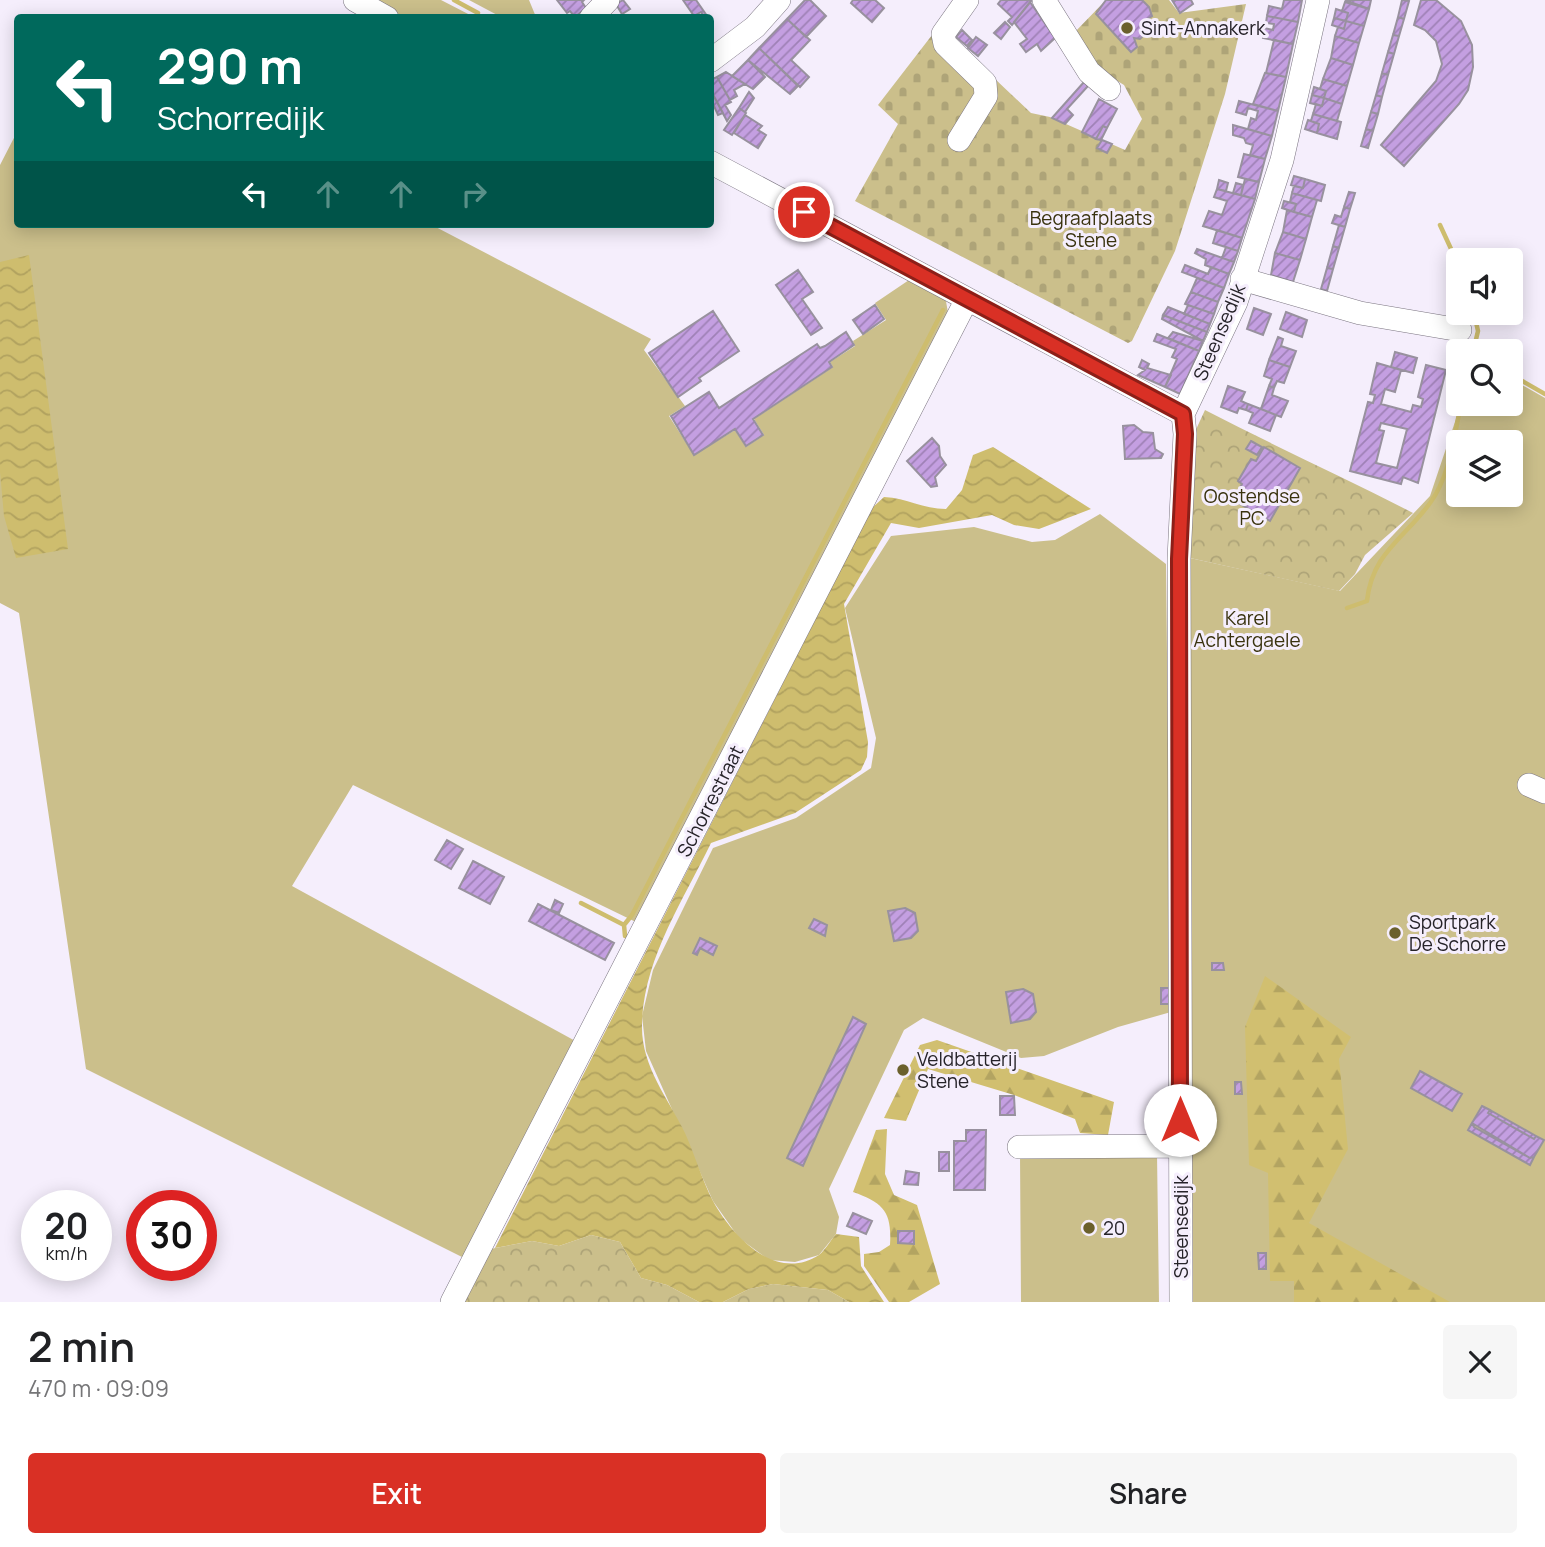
<!DOCTYPE html>
<html lang="en">
<head>
<meta charset="utf-8">
<style>
	body { margin:0; font-family:Manrope,sans-serif; background:#f6f6f6; color:#202124; height:100vh; display:flex; flex-direction:column; font-size:26px; white-space:nowrap }
	* { box-sizing:border-box; margin:0 }
	p { font-size:23px; color:#757577 }
	.icon { flex:none; width:38px; height:38px; fill:none; stroke:currentColor; stroke-width:2; stroke-linecap:round; stroke-linejoin:round }
	.map { position:relative; height:1302px; overflow:hidden }
	.sheet { display:flex; flex-direction:column; background:#fff; flex:1 }
	.sheet>* { flex:none }
	.hud { position:absolute; left:14px; top:14px; width:700px; height:214px; border-radius:7px; box-shadow:0 4px 18px #0003; background:#00695c; color:#fff; overflow:hidden }
	.buttons { position:absolute; left:1446px; top:248px; display:grid; gap:14px }
	.buttons a { display:grid; place-items:center; width:77px; height:77px; border-radius:7px; background:#fff; box-shadow:0 4px 18px #0003; font-size:35px }
	.speed { position:absolute; left:21px; top:1190px; display:flex; gap:14px; font-size:35px; font-weight:700; text-align:center }
	.speed>* { display:grid; place-content:center; width:91px; height:91px; border-radius:50%; background:#fff; box-shadow:0 4px 18px #0003; line-height:1 }
	.speed small { font-size:18px; font-weight:400 }
	.speed .limit { border:10px solid #d22; background:#fff; color:#111 }
	.pin { position:absolute; display:grid; place-items:center; width:60px; height:60px; color:#fff; margin:-30px; border:4px solid #fff; border-radius:50%; box-shadow:0 2px 7px #0007 }
	.me { position:absolute; width:77px; margin:-38px; rotate:0deg; stroke-linejoin:round; filter:drop-shadow(0 0 5px #0008) }
	.turn { display:flex; align-items:center; gap:24px; height:147px; padding:0 28px; font-size:32px }
	.turn .icon { width:91px; height:91px; stroke-width:2.5 }
	.turn b { display:block; font-size:49px; line-height:60px }
	.lanes { display:flex; align-items:center; height:66px; padding:0 28px; background:#0003; justify-content:center; gap:35px; direction:ltr }
	.lanes .off { opacity:.35 }
	.round { display:grid; place-items:center; flex:none; width:74px; height:74px; border-radius:7px; background:#f6f6f6 }
	.headline { display:flex; align-items:center; justify-content:space-between; height:119px; padding:0 28px }
	h1 { font-size:42px; font-weight:600; line-height:52px }
	.button { display:flex; gap:14px; margin-top:auto; padding:14px 28px }
	.button a { flex:1; height:80px; border-radius:7px; background:#d93025; color:#fff; font-size:28px; font-weight:600; line-height:80px; text-align:center }
	.button a+a { background:#f6f6f6; color:#202124 }
	.map>svg:first-child { display:block }
	.green { fill:#cbbf8b; fill-rule:evenodd }
	.forest { fill:url(#forest-firs) }
	.cemetery { fill:url(#cemetery-stones) }
	.park { fill:url(#park-crowns) }
	.water { fill:url(#water-waves) }
	.lines { fill:none; stroke-linecap:round; stroke-linejoin:round }
	.stream { stroke:#cebd6e; stroke-width:4.5 }
	.building { fill:url(#building-hatch); stroke:#98919e; stroke-width:2; fill-rule:evenodd }
	.minor-casing { stroke:#7b7581; stroke-width:24 }
	.minor { stroke:#fff; stroke-width:23 }
	.route-casing { stroke:#8d1f18; stroke-width:18 }
	.route { stroke:#d93025; stroke-width:12 }
	.poi-dot { fill:#6b602c; stroke:#f5eefc; stroke-width:2.5 }
	.labels { text-anchor:middle; dominant-baseline:central; stroke-width:6; stroke-linejoin:round; paint-order:stroke }
	.poi-label { font-size:19px; fill:#262329; stroke:#f5eefc; text-anchor:start }
	.park-label { font-size:19px; fill:#39320e; stroke:#f5eefc }
	.street-label { font-size:19px; fill:#262329; stroke:#f5eefc }
</style>
</head>
<body>
<div class="map">
<svg width="1545" height="1302" viewBox="0 0 1545 1302">
	<defs>
		<pattern id="forest-firs" width="22" height="20" patternUnits="userSpaceOnUse" patternTransform="scale(1.75)"><rect width="22" height="20" fill="#d1bf70"/><path d="M5 1l3.5 6h-7zM16 11l3.5 6h-7z" fill="#b3a461"/></pattern>
		<pattern id="cemetery-stones" width="16" height="16" patternUnits="userSpaceOnUse" patternTransform="scale(1.75)"><rect width="16" height="16" fill="#cbbf8b"/><path d="M2 7V4a2 2 0 0 1 4 0v3zM10 15v-3a2 2 0 0 1 4 0v3z" fill="#aea478"/></pattern>
		<pattern id="park-crowns" width="20" height="18" patternUnits="userSpaceOnUse" patternTransform="scale(1.75)"><rect width="20" height="18" fill="#cbbf8b"/><path d="M2 6a3 3 0 1 1 6 0M12 15a3 3 0 1 1 6 0" fill="none" stroke="#aea478"/></pattern>
		<pattern id="water-waves" width="16" height="10" patternUnits="userSpaceOnUse" patternTransform="scale(1.75)"><rect width="16" height="10" fill="#cebd6e"/><path d="M0 5q4-4 8 0t8 0" fill="none" stroke="#b1a25f"/></pattern>
		<pattern id="building-hatch" width="6" height="6" patternUnits="userSpaceOnUse" patternTransform="scale(1.75)"><rect width="6" height="6" fill="#c49fe1"/><path d="M-1 1l2-2M0 6l6-6M5 7l2-2" fill="none" stroke="#9f81b6"/></pattern>
	</defs>
	<rect width="100%" height="100%" fill="#f5eefc"/>
	<!-- green -->
	<path class="green" d="M369,0h72l33,17h-72z
		M469,0h60l7,17h-35z
		M17,132l1,92h412l221,115 -7,11 41,56 -16,10 25,39 41,-25 11,17 18,-12 -10,-16 79,-52 -3,-5 25,-16 -2,-5 33,-21 -11,-17 37,-25 33,18 4,22 -309,606 -287,-139 -61,101 287,157 -111,217 -382,-191 -67,-456 -19,-10v-438z
		M1510,378l35,20v904h-355v-744l150,33 90,-95 31,-92h49zM1458,443h52v52h-52z
		M1100,514l66,50 5,448 -53,15 -74,29 -23,2 -98,-40 -19,12 -75,159 10,28 -3,17 -17,21 -24,7 -26,-2 -30,-22 -26,-37 -67,-150 -4,-35 11,-46 60,-122 83,-30 75,-50 5,-30 -31,-130 46,-72 83,-9 58,15 23,-2z
		M1157,1153l2,149h-138l-1,-148z"/>
	<!-- forest -->
	<path class="forest" d="M1265,976l86,61 -12,22 9,90 -39,74 141,79h-156v-21h-24l-2,-108 -19,-8 -4,-138z
		M937,1040l177,62 -6,33 -28,-2 -5,-14 -61,-24 -86,-26 -22,52 -22,-3 36,-73z
		M887,1129l-2,45 9,21 23,10 23,79 -31,18h-20l-25,-36v-12l15,-2 11,-7c2,-33 -6,-42 -37,-53l23,-62z"/>
	<!-- cemetery -->
	<path class="cemetery" d="M1106,0h63l10,13 67,-9 -21,90 -50,157 -43,90 -4,2 -273,-142 43,-77 -20,-19 61,-79 92,87 19,4 75,33 17,-31 -18,-34 -28,-17 -23,-34z"/>
	<!-- park -->
	<path class="park" d="M1205,410c69,36 139,67 208,103l-48,42 -10,19 -16,17 -149,-33 3,-122z
		M591,1235l29,7 21,36 26,7 32,17h-241l27,-52 47,-9 27,5z
		M773,1284l55,6 21,12h-126l26,-13z"/>
	<!-- water -->
	<path class="water" d="M29,255l39,294 -52,9 -12,-42 -4,-44v-210z
		M993,447l98,62 -52,20 -25,-4 -22,-10 -73,13 -28,-5 -47,81 24,138 -1,15 -6,13 -66,43 -84,30c-28,58 -68,117 -69,182 -1,41 26,73 43,108 10,22 17,47 28,68 19,35 63,82 106,54 6,-5 12,-15 17,-21l23,3 2,29 23,36h-35l-21,-12 -55,-6 -24,5 -26,13h-24l-32,-17 -26,-7 -21,-36 -29,-7 -32,11 -27,-5 -37,7 377,-740 12,-11c23,1 39,12 62,12l16,-19 11,-35z"/>
	<g class="lines">
		<!-- stream -->
		<path class="stream" d="M454,0l24,13
			M1440,225l18,39
			M1473,352l5,-21 -4,-18
			M1510,374l35,20
			M1347,608l20,-7c5,-48 37,-62 63,-98 20,-27 24,-67 31,-99
			M581,903l43,22 1,11
			M624,925l8,-10 311,-605"/>
	</g>
	<!-- building -->
	<path class="building" d="M557,0h27l-2,2 4,6 -11,9 -5,-6 -3,2z
		M623,0l7,9 -8,5 -6,-10z
		M683,0h13l11,16 -2,2 -4,-6 -7,4z
		M805,0h5l16,16 -20,21 -19,-18z
		M853,0h22l9,8 -12,14 -21,-19z
		M1001,0h31l-20,25 -4,-4 4,-4 -14,-13z
		M1106,0h36l7,7 3,9 -10,7 4,10 -6,6 -6,-1 3,9 -6,5 -35,-38z
		M1172,0h19l2,4 -13,9z
		M1284,0h18l-4,22 -31,-6 2,-10 13,3z
		M1345,0h26l-2,9z
		M1402,0l7,1 -5,18 -6,-2z
		M1421,0h15l25,21 11,24 1,22 -5,23 -9,14 -55,62 -23,-21 55,-64 6,-17 -6,-23 -11,-11 -11,-5z
		M1030,2l25,36 -14,13 -4,-7 -11,8 -6,-8 7,-5 -13,-17z
		M1345,2l24,7 -5,17 -18,-5 2,-8 -6,-2z
		M1336,9l12,4 -2,8 -12,-3z
		M1267,16l31,6 -5,22 -30,-6 1,-10 9,2 1,-6 -8,-1z
		M1398,17l6,2 -5,17 -6,-1z
		M1334,18l12,3 -2,8 -12,-4z
		M787,19l23,21 -19,20 18,17 -9,10 -41,-39z
		M1346,21l18,5 -5,17 -24,-7 3,-9 6,2z
		M1005,22l5,5 -9,12 -7,-6z
		M962,30l10,10 -5,6 -11,-9z
		M1393,35l6,1 -5,18 -6,-2z
		M1335,36l24,7 -6,22 -22,-7z
		M976,37l11,8 -9,11 -10,-8z
		M1274,40l19,4 -7,33 -20,-4z
		M759,48l39,38 -8,8 -42,-34z
		M1388,52l6,2 -6,21 -6,-2z
		M1331,58l22,7 -6,21 -24,-7z
		M748,60l17,17 -12,12 -21,-13z
		M726,72l19,12 -11,6 3,6 -7,4 -13,-23z
		M1265,73l21,4 -8,34 -25,-7z
		M1382,73l6,2 -6,22 -6,-2z
		M717,77l14,25 -6,3 6,10 -4,6 -17,-32v-9z
		M1323,79l24,7 -5,18 -18,-6 2,-7 -6,-2z
		M1084,82l4,4 -21,23 6,6 -8,9 -13,-6z
		M1314,87l12,4 -2,7 -12,-3z
		M710,89l13,24 -5,2 -4,-9 -4,2z
		M749,92l5,6 -9,14 -6,-4z
		M1312,95l12,3 -2,8 -12,-3z
		M1376,95l6,2 -4,17 -7,-2z
		M1324,98l18,6 -5,17 -24,-7 3,-10 6,2z
		M1099,99l18,10 -10,19 -4,-2 -7,13 -14,-7z
		M1239,101l39,10 -6,25 -24,-7 3,-11 5,2 2,-9 -10,-3 -2,7 -10,-3z
		M739,108l7,5 -14,22 -8,-5z
		M1371,112l7,2 -5,17 -7,-2z
		M1313,114l28,8 -4,17 -20,-6 2,-9 -8,-3z
		M745,115l17,11 -4,4 8,5 -8,13 -24,-15z
		M1308,120l11,4 -2,9 -12,-4z
		M1233,125l39,11 -7,23 -15,-4 3,-10 -7,-2 -2,-5 -11,-3z
		M1103,126l4,2 -6,12 -5,-1z
		M1366,129l7,2 -5,17 -7,-2z
		M1102,140l10,4 -5,9 -10,-5z
		M1244,154l21,5 -6,23 -21,-5z
		M1294,176l11,3 -2,9 -12,-3z
		M1245,179l14,3 -4,17 -14,-4z
		M1305,179l20,6 -4,16 -29,-8 2,-7 9,2z
		M1219,180l9,3 -2,8 -9,-2z
		M1236,183l7,2 -2,10 -8,-2z
		M1217,189l38,10 -13,39 -39,-12 6,-15 13,4 5,-14 -13,-4z
		M1349,192l6,1 -5,16 -6,-2z
		M1292,193l25,7 -5,17 -18,-5 2,-8 -6,-2z
		M1284,201l12,3 -2,8 -12,-4z
		M1344,207l6,2 -5,18 -13,-4 3,-8 6,2z
		M1287,210l25,7 -6,22 -23,-7z
		M1339,225l6,2 -6,21 -6,-2z
		M1217,230l25,8 -4,13 -25,-8z
		M1283,232l23,7 -6,21 -25,-7z
		M1333,246l6,2 -6,21 -6,-1z
		M1226,247l12,4 -4,11 -12,-4z
		M1197,249l37,13 -5,12 -24,-9 1,-6 -11,-6z
		M1275,253l25,7 -7,22 -22,-7z
		M1185,265l23,9 3,-7 18,7 -5,14 -42,-16z
		M1327,268l6,1 -6,22 -6,-2z
		M798,270l15,22 -11,7 20,29 -11,7 -35,-50z
		M1197,278l27,10 -6,14 -27,-10z
		M1191,292l27,10 -4,12 -29,-10z
		M875,305l9,14 -21,15 -10,-14z
		M1188,305l26,9 -4,10 -26,-10z
		M1168,307l42,17 -3,8 -44,-17z
		M1254,308l17,6 -8,21 -16,-6z
		M713,311l26,40 -40,27 2,3 -23,16 -29,-44z
		M1286,312l21,8 -5,17 -22,-8z
		M1163,315l44,17 -4,9 -41,-22z
		M846,332l8,13 -25,17 3,5 -79,52 10,16 -17,11 -11,-17 -41,26 -23,-39 38,-24 10,16 98,-64 3,4 5,-2z
		M1173,332l30,9 -4,10 -31,-13z
		M1157,334l42,17 -19,43 -15,-7 12,-28 -5,-2 4,-8 -22,-8z
		M1278,337l5,2 -2,7 15,5 -6,16 -21,-7z
		M1395,352l22,6 -4,15 -22,-6z
		M1142,360l7,4 -2,4 24,7 -6,12 -27,-12 7,-5 -6,-3z
		M1269,360l21,7 -6,16 -7,-2 -3,7 -5,-2 3,-7 -8,-3z
		M1377,363l24,7 -6,22 -10,-3 -4,15 30,8 2,-7 8,2 2,-8 -5,-2 8,-32 20,5 -28,113 -15,-6 -2,7 -51,-13 18,-69 5,1 2,-8 -5,-1zM1381,423l26,6 -10,39 -21,-5 8,-32 -5,-1z
		M1228,386l17,6 -4,9 7,3 -2,6 -7,-2 -2,5 -16,-6z
		M1269,386l5,2 -2,7 16,6 -7,16 -20,-8z
		M1248,404l28,11 -6,16 -21,-8 4,-10 -7,-3z
		M1134,425l9,7 10,1 2,16 8,5 -2,4 -36,1 -2,-33z
		M932,438l7,8 1,10 6,9 -11,12 2,9 -6,1 -24,-26z
		M1251,441l11,6 -5,8 -11,-6z
		M1264,447l36,21 -30,53 -37,-21 9,-16 -4,-3 13,-22 5,2z
		M447,840l16,9 -12,20 -16,-9z
		M473,861l31,16 -14,27 -31,-16z
		M555,900l8,4 -4,9 -8,-3z
		M538,904l76,39 -9,17 -76,-39z
		M905,908l10,5 3,18 -7,7 -17,3 -6,-30z
		M814,919l13,6 -2,11 -16,-8z
		M700,938l17,8 -4,9 -13,-7 -3,7 -4,-2z
		M1212,963h11l1,7h-12z
		M1161,988h8v16h-8z
		M1023,989l10,5 3,18 -6,7 -19,4 -5,-31z
		M853,1017l13,7 -63,142 -16,-8z
		M1420,1071l42,23 -10,17 -41,-23z
		M1235,1082h6l1,12h-7z
		M1000,1096h14l1,19h-15z
		M1482,1106l8,4 -2,3 46,26 2,-3 8,4 -10,17 -4,1 -56,-31 -2,-4z
		M1490,1110l46,26 -2,3 -46,-26z
		M1472,1123l58,35 4,-1 -4,8 -62,-35z
		M966,1130h20l-1,60h-31v-49h12z
		M939,1152h10v19h-10z
		M906,1171l13,2 -1,12 -14,-1z
		M853,1213l19,8 -6,13 -19,-8z
		M898,1231h16v13l-16,-1z
		M1258,1253h8v16h-7z"/>
	<g class="lines">
		<defs>
			<path id="minor" d="M355,0l32,18
				M1044,0l45,72 20,17
				M591,18l17,-18
				M710,61l45,-34 24,-27
				M959,140l27,-44 -1,-13 -40,-39 -2,-10 24,-34
				M710,162l473,252
				M1242,279l118,34 100,17
				M1529,785l16,7
				M1019,1147l162,-1
				M452,1302l515,-1003
				M1181,1302l-2,-743 6,-125 -2,-20 53,-112 46,-142 36,-160"/>
		</defs>
		<!-- minor casing -->
		<use href="#minor" class="minor-casing"/>
		<!-- minor -->
		<use href="#minor" class="minor"/>
	</g>
	<g class="lines">
		<defs>
			<path id="route" d="M804,212l379,202 2,20 -6,125 1,561"/>
		</defs>
		<!-- route casing -->
		<use href="#route" class="route-casing"/>
		<!-- route -->
		<use href="#route" class="route"/>
	</g>
	<!-- markers -->
	<g class="poi-dot">
		<circle cx="1127" cy="28" r="7"/>
		<circle cx="1395" cy="933" r="7"/>
		<circle cx="903" cy="1070" r="7"/>
		<circle cx="1089" cy="1228" r="7"/>
	</g>
	<g class="labels">
		<!-- poi labels -->
		<g class="poi-label">
			<text x="1141" y="28">Sint-Annakerk</text>
			<text x="1409" y="922">Sportpark<tspan x="1409" dy="22">De Schorre</tspan></text>
			<text x="917" y="1059">Veldbatterij<tspan x="917" dy="22">Stene</tspan></text>
			<text x="1103" y="1228">20</text>
		</g>
		<!-- park labels -->
		<g class="park-label">
			<text x="1091" y="218">Begraafplaats<tspan x="1091" dy="22">Stene</tspan></text>
			<text x="1252" y="496">Oostendse<tspan x="1252" dy="22">PC</tspan></text>
			<text x="1247" y="618">Karel<tspan x="1247" dy="22">Achtergaele</tspan></text>
		</g>
		<!-- street labels -->
		<g class="street-label">
			<text transform="translate(1219 332) rotate(-67)">Steensedijk</text>
			<text transform="translate(710 801) rotate(-63)">Schorrestraat</text>
			<text transform="translate(1181 1227) rotate(-90)">Steensedijk</text>
		</g>
	</g>
</svg>
<div class="buttons">
<a><svg class="icon" aria-label="sound" viewBox="0 0 24 24"><path d="M4 9h4l5-4v14l-5-4H4zM17 9q2 3 0 6"/></svg></a>
<a><svg class="icon" aria-label="search" viewBox="0 0 24 24"><circle cx="10" cy="10" r="6"/><path d="M15 15l6 6"/></svg></a>
<a><svg class="icon" aria-label="layers" viewBox="0 0 24 24"><path d="M12 4l9 5-9 5-9-5zM3 14l9 5 9-5"/></svg></a>
</div>
<div class="speed"><div>20<small>km/h</small></div><div class="limit">30</div></div>
<div class="pin" style="left:804px;top:212px;background:#d93025"><svg class="icon" aria-label="arrive" viewBox="0 0 24 24"><path d="M6 21V4h12l-3 4 3 4H6"/></svg></div>
<svg class="me" style="left:1180px;top:1120px" viewBox="-20 -20 40 40"><circle r="19" fill="#fff"/><path d="M0-13L10 11 0 6-10 11z" fill="#d93025"/></svg>
<div class="hud">
<div class="turn"><svg class="icon" aria-label="left" viewBox="0 0 24 24"><path d="M17 20v-9H6M10 6l-5 5 5 5"/></svg><div><b>290 m</b>Schorredijk</div></div>
<div class="lanes"><svg class="icon" aria-label="left" viewBox="0 0 24 24"><path d="M17 20v-9H6M10 6l-5 5 5 5"/></svg><svg class="icon off" aria-label="ahead" viewBox="0 0 24 24"><path d="M12 20V5M6 11l6-6 6 6"/></svg><svg class="icon off" aria-label="ahead" viewBox="0 0 24 24"><path d="M12 20V5M6 11l6-6 6 6"/></svg><svg class="icon off" aria-label="right" viewBox="0 0 24 24"><path d="M7 20v-9h11M14 6l5 5-5 5"/></svg></div>
</div>
</div>
<section class="sheet">
<div class="headline"><div><h1>2 min</h1><p>470 m · 09:09</p></div><a class="round"><svg class="icon" aria-label="close" viewBox="0 0 24 24"><path d="M6 6l12 12M18 6L6 18"/></svg></a></div>
<div class="button"><a>Exit</a><a>Share</a></div>
</section>
</body>
</html>
